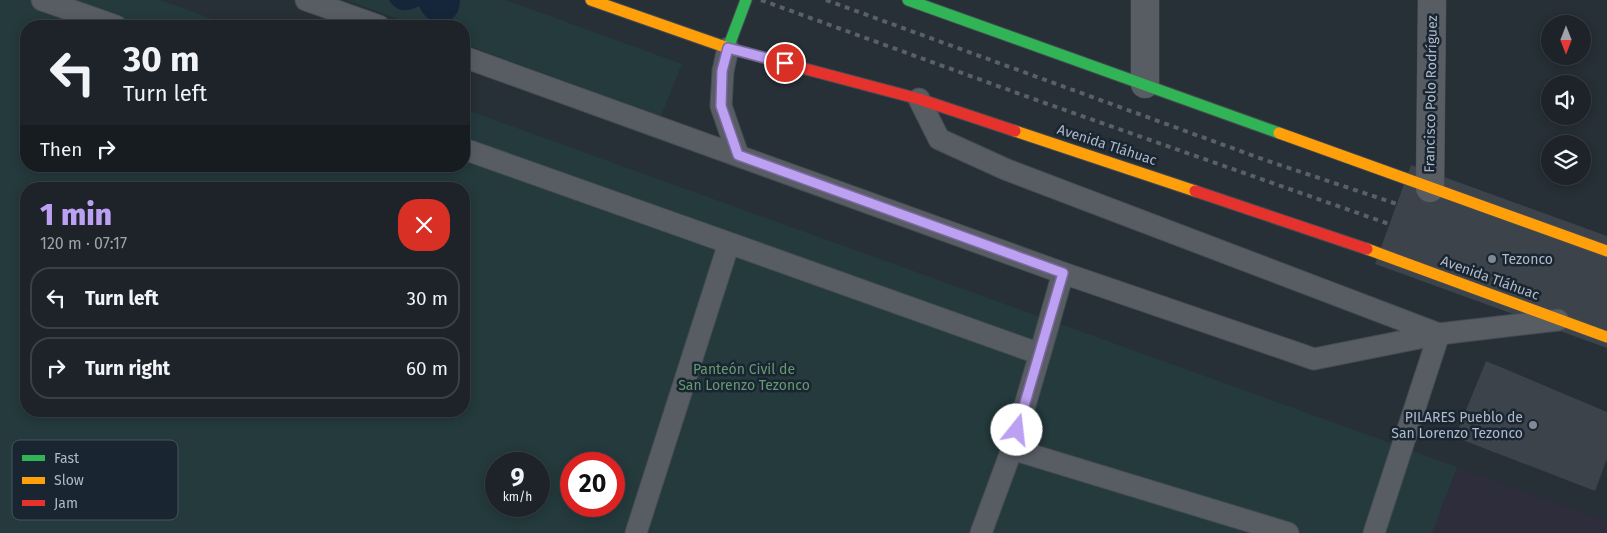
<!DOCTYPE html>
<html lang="en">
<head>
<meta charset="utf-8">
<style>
	body { margin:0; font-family:"Fira Sans",sans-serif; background:#252b31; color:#f1f3f6; height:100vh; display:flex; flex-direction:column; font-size:19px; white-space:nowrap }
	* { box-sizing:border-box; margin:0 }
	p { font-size:16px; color:#a0a4a8 }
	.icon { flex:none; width:28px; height:28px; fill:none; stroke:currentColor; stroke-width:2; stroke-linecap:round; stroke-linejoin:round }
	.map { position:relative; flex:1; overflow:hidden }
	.drawer { position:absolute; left:20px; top:182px; width:450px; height:235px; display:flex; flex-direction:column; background:#1d2329; border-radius:20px; box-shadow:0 2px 12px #0003,0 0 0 1px #3b4046 }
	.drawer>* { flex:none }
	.top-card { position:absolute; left:20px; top:20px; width:450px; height:152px; border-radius:20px; box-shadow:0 2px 12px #0003,0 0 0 1px #3b4046; background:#1d2329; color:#f1f3f6; overflow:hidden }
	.needle { width:32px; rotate:180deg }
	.fabs { position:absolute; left:1541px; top:15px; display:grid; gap:10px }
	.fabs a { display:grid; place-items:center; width:50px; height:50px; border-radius:50%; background:#1d2329; box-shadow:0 2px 12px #0003,0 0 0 1px #3b4046; font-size:25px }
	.speed { position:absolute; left:485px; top:452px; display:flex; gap:10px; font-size:25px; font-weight:700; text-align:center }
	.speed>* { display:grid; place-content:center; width:65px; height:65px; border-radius:50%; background:#1d2329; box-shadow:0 2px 12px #0003,0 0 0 1px #3b4046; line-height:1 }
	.speed small { font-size:12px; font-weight:400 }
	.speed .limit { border:8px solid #d22; background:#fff; color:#111 }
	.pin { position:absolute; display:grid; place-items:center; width:42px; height:42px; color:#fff; margin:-21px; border:2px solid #fff; border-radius:50%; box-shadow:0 1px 5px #0007 }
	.me { position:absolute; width:55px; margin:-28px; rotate:16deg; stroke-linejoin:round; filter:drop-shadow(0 0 4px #0008) }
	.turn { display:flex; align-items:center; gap:18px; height:105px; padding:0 20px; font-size:22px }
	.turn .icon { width:65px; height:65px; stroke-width:2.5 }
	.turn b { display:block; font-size:35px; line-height:42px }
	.then { display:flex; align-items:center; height:48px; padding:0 20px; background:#0003; gap:10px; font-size:19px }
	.round { display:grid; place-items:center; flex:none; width:52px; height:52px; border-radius:20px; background:#252b31 }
	.summary { display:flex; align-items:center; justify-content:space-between; height:85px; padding:0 20px }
	h1 { font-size:30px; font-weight:800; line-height:38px; color:#bca0f2 }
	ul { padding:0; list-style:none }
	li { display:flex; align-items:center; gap:15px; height:62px; margin:0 10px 8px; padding:0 10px; border:2px solid #3b4046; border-radius:20px }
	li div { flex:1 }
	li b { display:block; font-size:19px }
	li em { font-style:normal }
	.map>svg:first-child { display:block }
	.medical { fill:#2e2d3c }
	.green { fill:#243a3d; fill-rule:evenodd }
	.water { fill:#15263b }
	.building { fill:#3c434a }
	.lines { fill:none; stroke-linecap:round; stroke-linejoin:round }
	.lane-casing { stroke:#444b53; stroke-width:23 }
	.street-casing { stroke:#444b53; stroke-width:29 }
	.fast-casing { stroke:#444b53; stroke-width:13 }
	.slow-casing { stroke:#444b53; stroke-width:13 }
	.jam-casing { stroke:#444b53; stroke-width:13 }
	.lane { stroke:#585d64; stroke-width:21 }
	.street { stroke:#585d64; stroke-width:28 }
	.fast { stroke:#30b455; stroke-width:11 }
	.slow { stroke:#ff9f0a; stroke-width:11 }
	.jam { stroke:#e5322d; stroke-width:11 }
	.rail { stroke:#5b6068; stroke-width:4; stroke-dasharray:5 5; stroke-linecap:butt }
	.route-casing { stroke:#7a689d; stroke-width:12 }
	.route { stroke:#bca0f2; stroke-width:9 }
	.poi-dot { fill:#808996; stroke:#1a2532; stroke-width:2 }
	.labels { text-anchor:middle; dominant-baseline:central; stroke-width:5; stroke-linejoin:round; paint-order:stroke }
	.street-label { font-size:14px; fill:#b0bac9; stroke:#1a2532 }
	.poi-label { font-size:14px; fill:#b0bac9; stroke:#1a2532; text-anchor:start }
	.park-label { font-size:14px; fill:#659b70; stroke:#1a2532 }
	.key { fill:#1a2532; stroke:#47525f; stroke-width:1 }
	.key-label { font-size:14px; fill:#b0bac9 }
</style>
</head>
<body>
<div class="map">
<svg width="1607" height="533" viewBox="0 0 1607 533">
	<rect width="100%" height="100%" fill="#272f37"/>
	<!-- medical -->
	<path class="medical" d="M1457,467l150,54v12h-175z"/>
	<!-- green -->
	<path class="green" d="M0,0h160l72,26h-206v140h438v-57l993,358 -25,66h-1432zM26,189h438v222h-438zM496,464h43v42h-43zM571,464h43v42h-43z
		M346,0h160l176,64 -21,52 -197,-72v-18h-47z"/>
	<!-- water -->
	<path class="water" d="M389,0h71c0,27 -31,31 -41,6 -12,7 -23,6 -30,-6z"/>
	<!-- building -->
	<path class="building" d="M1411,165l196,71v112l-232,-84z
		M1486,361l121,51v47l-12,32 -140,-54z"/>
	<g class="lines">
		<defs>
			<path id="lane" d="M42,0l74,26
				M306,0l73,26
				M728,48l-5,23 -2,35 17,49
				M464,57l599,216 251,86 125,-25 119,-14
				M919,99l20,40 66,30 434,165 -65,199
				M464,149l265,94 -93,290
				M729,243l311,111 23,-81
				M1012,449l276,84
				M981,533l31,-84 28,-95"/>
			<path id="street" d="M1145,84v-84
				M1430,188l2,-188"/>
			<path id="fast" d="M908,0l371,133
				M728,48l18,-48"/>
			<path id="slow" d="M591,0l137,48 74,20
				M1015,131l180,60
				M1279,133l328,118
				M1367,249l240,88"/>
			<path id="jam" d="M802,68l117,31 96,32
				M1195,191l172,58"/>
		</defs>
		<!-- lane casing -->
		<use href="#lane" class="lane-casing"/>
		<!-- street casing -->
		<use href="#street" class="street-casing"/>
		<!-- fast casing -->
		<use href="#fast" class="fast-casing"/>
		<!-- slow casing -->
		<use href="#slow" class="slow-casing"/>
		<!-- jam casing -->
		<use href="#jam" class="jam-casing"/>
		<!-- lane -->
		<use href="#lane" class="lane"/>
		<!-- street -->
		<use href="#street" class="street"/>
		<!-- fast -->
		<use href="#fast" class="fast"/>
		<!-- slow -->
		<use href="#slow" class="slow"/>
		<!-- jam -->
		<use href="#jam" class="jam"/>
		<!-- rail -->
		<path class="rail" d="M761,0l281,102 347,122
			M826,0l439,160 132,44"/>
	</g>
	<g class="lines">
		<defs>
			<path id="route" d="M785,63l-57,-15 -6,23 -1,35 17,49 325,118 -46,157"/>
		</defs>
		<!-- route casing -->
		<use href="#route" class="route-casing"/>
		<!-- route -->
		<use href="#route" class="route"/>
	</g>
	<!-- markers -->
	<g class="poi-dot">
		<circle cx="1492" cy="259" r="5"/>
		<circle cx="1533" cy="425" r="5"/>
	</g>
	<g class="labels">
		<!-- street labels -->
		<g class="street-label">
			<text transform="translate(1431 94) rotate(-89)">Francisco Polo Rodríguez</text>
			<text transform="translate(1107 145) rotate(18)">Avenida Tláhuac</text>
			<text transform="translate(1490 278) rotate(20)">Avenida Tláhuac</text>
		</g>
		<!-- poi labels -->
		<g class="poi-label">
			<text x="1502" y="259">Tezonco</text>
			<text x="1523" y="417" text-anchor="end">PILARES Pueblo de<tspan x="1523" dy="16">San Lorenzo Tezonco</tspan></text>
		</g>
		<!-- park labels -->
		<g class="park-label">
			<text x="744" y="369">Panteón Civil de<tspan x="744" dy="16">San Lorenzo Tezonco</tspan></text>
		</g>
	</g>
	<!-- legend -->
	<rect x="12" y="440" width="166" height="80" rx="8" class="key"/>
	<rect x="22" y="455" width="23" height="6" fill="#30b455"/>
	<rect x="22" y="477" width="23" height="7" fill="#ff9f0a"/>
	<rect x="22" y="500" width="23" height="6" fill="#e5322d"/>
	<g class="key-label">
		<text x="54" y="463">Fast</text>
		<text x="54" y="485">Slow</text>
		<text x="54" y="508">Jam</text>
	</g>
</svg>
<div class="fabs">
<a><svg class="needle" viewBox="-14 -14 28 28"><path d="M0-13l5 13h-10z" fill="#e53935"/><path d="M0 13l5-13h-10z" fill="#a0a4a8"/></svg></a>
<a><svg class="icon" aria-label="sound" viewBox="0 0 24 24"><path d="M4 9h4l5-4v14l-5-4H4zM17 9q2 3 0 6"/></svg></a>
<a><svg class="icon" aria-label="layers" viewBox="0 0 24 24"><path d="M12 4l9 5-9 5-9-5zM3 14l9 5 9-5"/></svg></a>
</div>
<div class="speed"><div>9<small>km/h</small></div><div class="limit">20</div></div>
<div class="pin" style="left:785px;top:63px;background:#d93025"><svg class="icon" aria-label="arrive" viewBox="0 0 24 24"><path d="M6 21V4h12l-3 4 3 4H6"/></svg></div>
<svg class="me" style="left:1017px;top:430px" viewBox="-20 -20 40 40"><circle r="19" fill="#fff"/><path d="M0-13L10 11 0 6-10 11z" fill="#bca0f2"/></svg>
<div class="top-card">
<div class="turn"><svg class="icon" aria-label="left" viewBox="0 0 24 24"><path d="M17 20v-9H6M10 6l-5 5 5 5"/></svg><div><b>30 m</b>Turn left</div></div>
<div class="then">Then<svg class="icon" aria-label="right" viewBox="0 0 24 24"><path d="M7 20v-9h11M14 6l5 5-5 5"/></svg></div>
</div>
<section class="drawer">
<div class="summary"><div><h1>1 min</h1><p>120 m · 07:17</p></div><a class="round" style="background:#d93025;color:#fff"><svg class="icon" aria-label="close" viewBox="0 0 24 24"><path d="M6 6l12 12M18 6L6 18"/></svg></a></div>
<ul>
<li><svg class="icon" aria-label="left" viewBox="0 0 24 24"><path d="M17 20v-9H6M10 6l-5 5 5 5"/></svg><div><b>Turn left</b></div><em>30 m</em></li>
<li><svg class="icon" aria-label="right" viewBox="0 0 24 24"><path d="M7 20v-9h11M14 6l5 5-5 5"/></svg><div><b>Turn right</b></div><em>60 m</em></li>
</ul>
</section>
</div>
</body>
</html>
